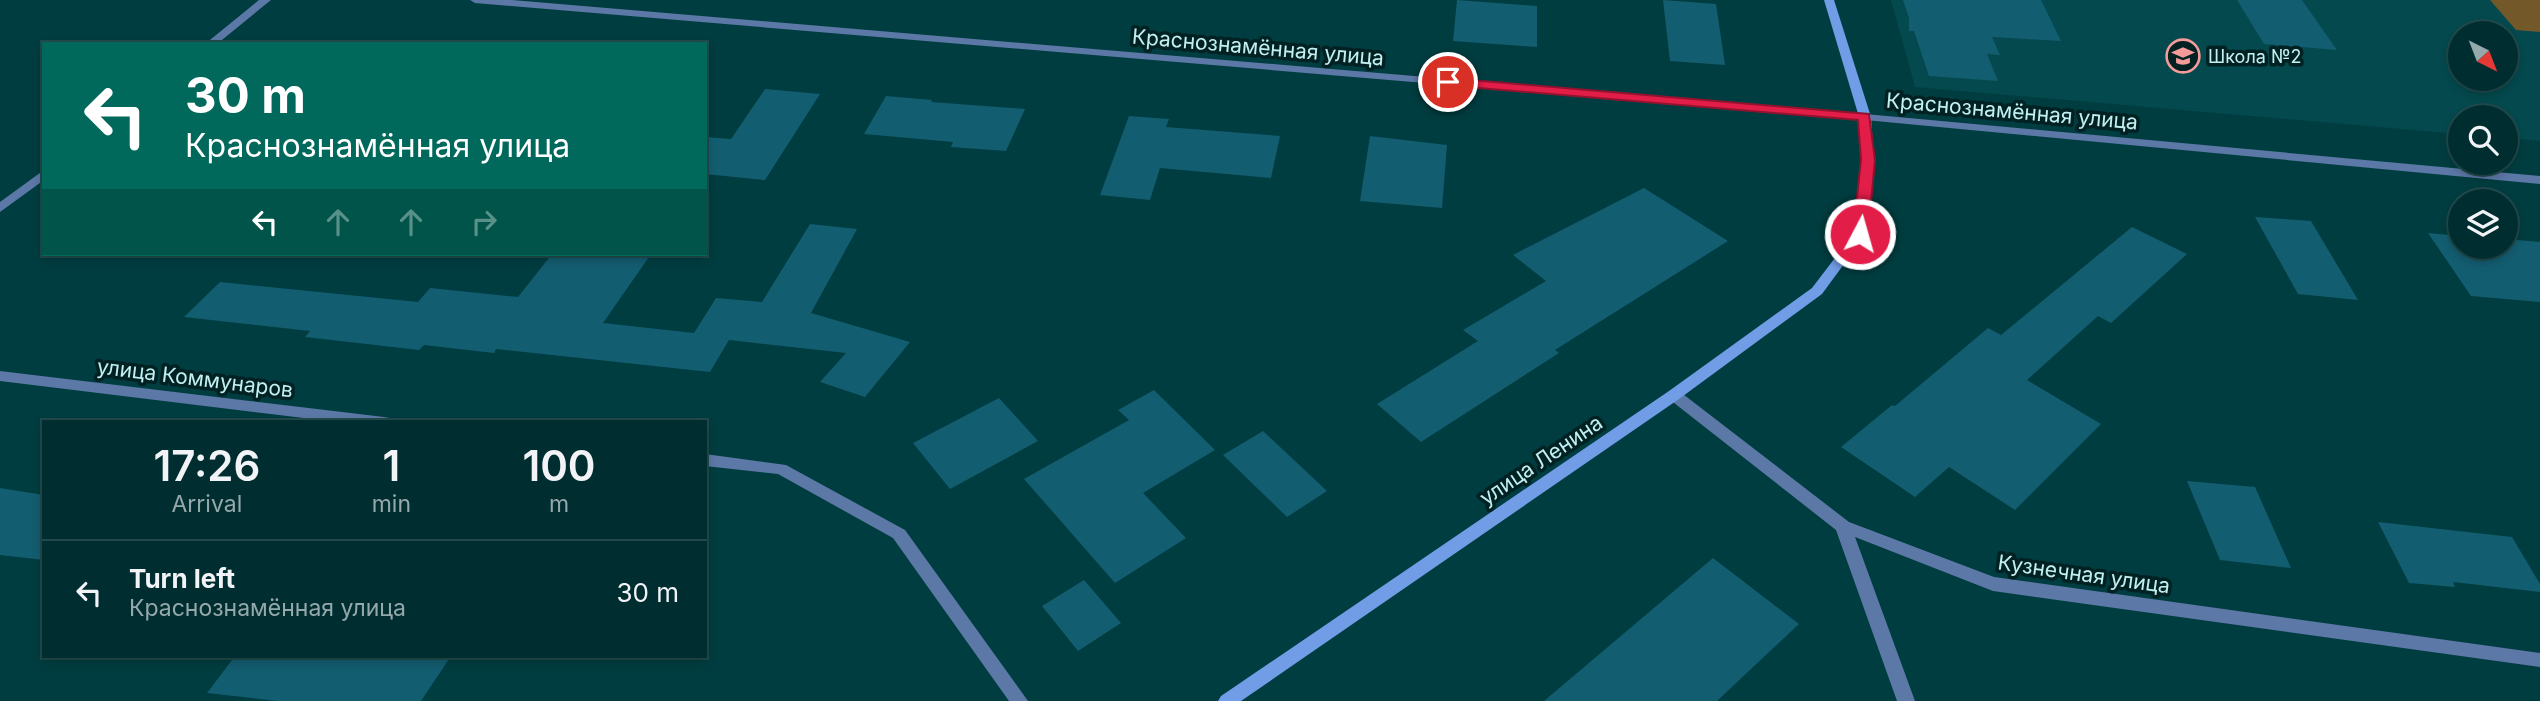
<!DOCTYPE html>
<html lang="en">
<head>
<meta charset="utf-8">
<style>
	body { margin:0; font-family:Inter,sans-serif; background:#0a3638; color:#f1f3f6; height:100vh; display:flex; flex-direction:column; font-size:26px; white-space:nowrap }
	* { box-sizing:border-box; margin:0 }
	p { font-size:23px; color:#95a8ab }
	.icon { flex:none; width:38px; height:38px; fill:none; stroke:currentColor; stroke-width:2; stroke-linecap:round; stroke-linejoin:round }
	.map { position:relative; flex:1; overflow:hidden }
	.panel { position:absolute; left:42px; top:420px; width:665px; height:238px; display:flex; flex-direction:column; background:#002e30; border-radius:0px; box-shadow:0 4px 10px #0003,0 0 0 2px #224a4c }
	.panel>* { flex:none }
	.hud { position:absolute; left:42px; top:42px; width:665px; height:214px; border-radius:0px; box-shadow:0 4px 10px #0003,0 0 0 2px #224a4c; background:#00695c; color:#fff; overflow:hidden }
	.needle { width:46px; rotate:138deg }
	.buttons { position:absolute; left:2448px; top:21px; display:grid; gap:14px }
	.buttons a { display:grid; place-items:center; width:70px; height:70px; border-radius:50%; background:#002e30; box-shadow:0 4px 10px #0003,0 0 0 2px #224a4c; font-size:35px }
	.pin { position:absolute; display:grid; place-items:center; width:60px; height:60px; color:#fff; margin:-30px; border:4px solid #fff; border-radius:50%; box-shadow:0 2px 7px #0007 }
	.me { position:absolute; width:77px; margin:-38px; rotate:6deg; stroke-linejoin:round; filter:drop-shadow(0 0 5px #0008) }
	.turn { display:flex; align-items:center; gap:24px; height:147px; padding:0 28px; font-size:32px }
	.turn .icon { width:91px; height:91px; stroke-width:2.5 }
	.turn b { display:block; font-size:49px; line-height:60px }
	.lanes { display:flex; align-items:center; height:66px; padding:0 28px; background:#0003; justify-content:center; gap:35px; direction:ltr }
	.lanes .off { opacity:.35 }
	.eta { display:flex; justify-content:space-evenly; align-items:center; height:119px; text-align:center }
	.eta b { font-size:42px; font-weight:600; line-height:49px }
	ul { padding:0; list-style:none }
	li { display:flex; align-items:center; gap:21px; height:105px; padding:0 28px; border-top:2px solid #224a4c }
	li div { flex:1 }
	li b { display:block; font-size:26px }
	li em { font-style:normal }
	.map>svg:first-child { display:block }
	.built { fill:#04494d; fill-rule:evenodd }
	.green { fill:#73592a }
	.building { fill:#135d70 }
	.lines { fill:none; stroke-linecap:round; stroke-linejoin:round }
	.street { fill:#5c78a6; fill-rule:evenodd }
	.secondary { fill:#719ce6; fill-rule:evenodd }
	.route { fill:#e11d48; stroke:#92132f; stroke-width:2 }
	.labels { text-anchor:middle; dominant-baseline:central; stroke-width:7; stroke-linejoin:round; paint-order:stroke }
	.far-poi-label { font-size:18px; fill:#c2f0f2; stroke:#012123; text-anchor:start }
	.street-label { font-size:21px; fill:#c2f0f2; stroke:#012123 }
</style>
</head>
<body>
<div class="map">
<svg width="2540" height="701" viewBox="0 0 2540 701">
	<rect width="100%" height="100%" fill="#003d40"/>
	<!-- built -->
	<path class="built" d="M1891,0h649v141l-34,-3v-21h-46v17l-545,-47zM2460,33h46v46h-46z"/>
	<!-- green -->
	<path class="green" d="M2490,0h50v32l-24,-2z"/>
	<!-- building -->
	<path class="building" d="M1457,0l80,6v41l-84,-6z
		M1663,0l53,4 9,61 -55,-4z
		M1903,0h138l20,41 -69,-4 8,18 -13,-1 11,27 -69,-5 -15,-45h-5v-13z
		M2237,0h65l35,50 -73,-6z
		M765,89l55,5 -55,86 -60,-6v-37l26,2z
		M886,96l46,4 -1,2 94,7 -19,42 -55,-4 2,-5 -89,-8z
		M1129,116l40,3 -3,8 114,9 -9,42 -111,-10 -10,32 -50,-5z
		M1370,136l77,9 -5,63 -82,-7z
		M1644,188l84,53 -173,109 4,3 -138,89 -44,-38 101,-63 -15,-11 83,-49 -33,-26z
		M2255,217l56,4 47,79 -60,-6z
		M810,224l47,5 -46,84 99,29 -45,55 -45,-15 26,-29 -117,-13 -19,32 -214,-23 -2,4 -70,-8 -5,5 -114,-13 5,-6 -126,-14 36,-35 198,20 12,-14 88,9 34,-43h99l-48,69 91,10 22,-35 46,4z
		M2132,227l55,27 -76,69 -13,-7 -71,64 74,44 -86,86 -66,-43 -34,30 -74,-50 51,-42 3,1 93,-78 13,7z
		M2428,233l32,3v11h46v-8l34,3v60l-69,-6z
		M1154,390l61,60 -72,43 43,45 -71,45 -91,-104 105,-59 -11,-10z
		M999,398l39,43 -88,48 -37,-46z
		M1263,431l64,60 -40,26 -64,-62z
		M2187,481l68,6 36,81 -71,-8z
		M0,488l44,7v65l-44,-5z
		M2378,522l134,15 28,47v8l-87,-10 2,5 -46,-4z
		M1713,558l86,66 -82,77h-173z
		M1084,580l37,43 -43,28 -36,-45z
		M235,656h216l-30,45h-144l-70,-8z"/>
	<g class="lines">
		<!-- street -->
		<path class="street" d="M259,0h12l-54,44h-12z
			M470,0h42l1353,114 675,62v8l-675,-64 -1390,-117z
			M44,170v10l-44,32v-10z
			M0,371l384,46 5,1 2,4h-54l-337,-41z
			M1674,390l5,1 170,131 145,55 546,76v14l-547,-76 -138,-54 60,164h-18l-61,-171 -167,-131 -2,-4 2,-4z
			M705,454l81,11 119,65 123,171h-19l-116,-163 -115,-64 -73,-8z"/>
		<!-- secondary -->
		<path class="secondary" d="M1824,0h10l37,117 3,43 -8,74 -44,60 -143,105 -438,302h-23l3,-5 448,-305 143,-103 42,-55 8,-73 -3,-43z"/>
	</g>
	<!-- route -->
	<path class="route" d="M1448,78l421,36 6,46 -7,74 -8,5 -7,-5 8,-74 -3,-40 -415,-35v-6z"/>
	<!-- icons -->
	<defs>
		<symbol id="school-ring" viewBox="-11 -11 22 22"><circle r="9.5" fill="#012123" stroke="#f59b9a" stroke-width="1.5"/><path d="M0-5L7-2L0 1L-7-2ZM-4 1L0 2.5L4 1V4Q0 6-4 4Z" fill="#f59b9a"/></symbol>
	</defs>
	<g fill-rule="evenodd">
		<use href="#school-ring" x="2164" y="37" width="38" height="38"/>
	</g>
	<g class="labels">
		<!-- far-poi labels -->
		<g class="far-poi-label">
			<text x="2208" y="56">Школа №2</text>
		</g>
		<!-- street labels -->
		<g class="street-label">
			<text transform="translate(1258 47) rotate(5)">Краснознамённая улица</text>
			<text transform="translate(2012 111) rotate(5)">Краснознамённая улица</text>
			<text transform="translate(195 378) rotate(7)">улица Коммунаров</text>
			<text transform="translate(1541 460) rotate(-34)">улица Ленина</text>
			<text transform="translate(2084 574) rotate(8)">Кузнечная улица</text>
		</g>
	</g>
</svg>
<div class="buttons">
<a><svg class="needle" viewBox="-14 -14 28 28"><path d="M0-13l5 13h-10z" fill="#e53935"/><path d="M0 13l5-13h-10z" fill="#95a8ab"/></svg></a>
<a><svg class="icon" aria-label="search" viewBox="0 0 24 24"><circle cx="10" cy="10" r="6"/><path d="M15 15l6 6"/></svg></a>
<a><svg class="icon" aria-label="layers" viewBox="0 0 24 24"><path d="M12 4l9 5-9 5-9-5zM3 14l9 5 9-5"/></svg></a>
</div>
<div class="pin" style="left:1448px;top:82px;background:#d93025"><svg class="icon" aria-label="arrive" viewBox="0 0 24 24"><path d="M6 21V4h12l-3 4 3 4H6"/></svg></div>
<svg class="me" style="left:1860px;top:234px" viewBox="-20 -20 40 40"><circle r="17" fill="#e11d48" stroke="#fff" stroke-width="3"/><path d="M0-11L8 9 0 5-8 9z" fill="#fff"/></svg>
<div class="hud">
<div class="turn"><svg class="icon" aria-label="left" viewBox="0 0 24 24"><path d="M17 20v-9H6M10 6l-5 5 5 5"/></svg><div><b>30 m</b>Краснознамённая улица</div></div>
<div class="lanes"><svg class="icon" aria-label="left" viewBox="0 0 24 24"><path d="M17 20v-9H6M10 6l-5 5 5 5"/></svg><svg class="icon off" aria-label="ahead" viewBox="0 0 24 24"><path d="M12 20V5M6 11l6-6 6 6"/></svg><svg class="icon off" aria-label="ahead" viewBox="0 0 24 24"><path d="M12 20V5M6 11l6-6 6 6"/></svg><svg class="icon off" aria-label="right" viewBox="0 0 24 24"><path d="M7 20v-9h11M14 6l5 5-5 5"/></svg></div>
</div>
<section class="panel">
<div class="eta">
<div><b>17:26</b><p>Arrival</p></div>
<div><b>1</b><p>min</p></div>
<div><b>100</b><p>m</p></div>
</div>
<ul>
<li><svg class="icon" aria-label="left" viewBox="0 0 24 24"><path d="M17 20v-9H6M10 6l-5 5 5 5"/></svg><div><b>Turn left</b><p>Краснознамённая улица</p></div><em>30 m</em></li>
</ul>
</section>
</div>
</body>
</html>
